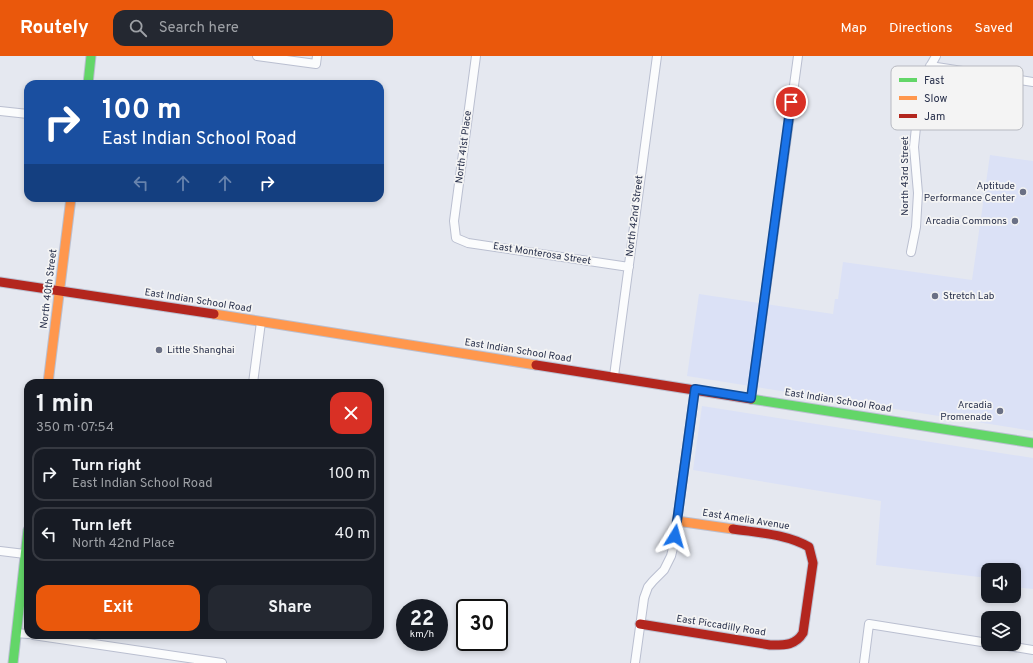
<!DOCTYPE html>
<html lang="en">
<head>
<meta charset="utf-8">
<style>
	body { margin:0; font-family:Overpass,sans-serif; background:#242831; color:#f1f3f6; height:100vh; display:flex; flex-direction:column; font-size:15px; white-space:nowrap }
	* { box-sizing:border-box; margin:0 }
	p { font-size:13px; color:#9ea1a6 }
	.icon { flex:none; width:22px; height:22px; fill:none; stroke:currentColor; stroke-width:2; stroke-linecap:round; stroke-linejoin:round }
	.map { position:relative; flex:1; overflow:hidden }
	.side { position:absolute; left:24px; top:323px; width:360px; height:260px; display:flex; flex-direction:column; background:#171b24; border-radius:12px; box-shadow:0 2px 6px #0003 }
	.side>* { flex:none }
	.guide { position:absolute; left:24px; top:24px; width:360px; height:122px; border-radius:12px; box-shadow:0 2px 6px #0003; background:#1a4fa0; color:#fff; overflow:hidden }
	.buttons { position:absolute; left:981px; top:507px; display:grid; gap:8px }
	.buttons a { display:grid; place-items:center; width:40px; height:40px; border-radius:8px; background:#171b24; box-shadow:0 2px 6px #0003; font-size:20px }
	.speed { position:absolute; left:396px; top:543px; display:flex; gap:8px; font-size:20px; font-weight:700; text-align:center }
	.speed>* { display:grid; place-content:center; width:52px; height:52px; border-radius:50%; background:#171b24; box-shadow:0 2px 6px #0003; line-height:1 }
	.speed small { font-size:10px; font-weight:400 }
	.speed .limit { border:2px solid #111; border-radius:6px; background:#fff; color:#111 }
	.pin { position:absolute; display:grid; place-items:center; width:34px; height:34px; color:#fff; margin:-17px; border:2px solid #fff; border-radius:50%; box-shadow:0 1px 4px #0007 }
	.me { position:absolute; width:44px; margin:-22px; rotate:8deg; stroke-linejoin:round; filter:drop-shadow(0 0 3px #0008) }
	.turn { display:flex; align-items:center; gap:14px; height:84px; padding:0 12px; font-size:18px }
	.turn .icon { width:52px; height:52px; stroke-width:2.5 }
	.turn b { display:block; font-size:28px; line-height:34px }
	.lanes { display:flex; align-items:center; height:38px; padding:0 12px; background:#0003; justify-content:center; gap:20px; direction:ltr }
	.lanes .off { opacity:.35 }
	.round { display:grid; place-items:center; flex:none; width:42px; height:42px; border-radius:12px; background:#242831 }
	.headline { display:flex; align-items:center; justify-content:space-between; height:68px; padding:0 12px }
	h1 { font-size:24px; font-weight:700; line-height:30px }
	.button { display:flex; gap:8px; margin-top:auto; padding:8px 12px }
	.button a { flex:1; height:46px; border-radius:12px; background:#ea580c; color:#fff; font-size:16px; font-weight:700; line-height:46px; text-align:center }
	.button a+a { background:#242831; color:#f1f3f6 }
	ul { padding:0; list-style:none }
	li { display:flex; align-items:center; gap:12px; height:54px; margin:0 8px 6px; padding:0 4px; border:2px solid #363941; border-radius:12px }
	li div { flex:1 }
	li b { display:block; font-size:15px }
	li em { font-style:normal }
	header { display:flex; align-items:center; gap:24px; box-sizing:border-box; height:56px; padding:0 20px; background:#ea580c; color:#fff }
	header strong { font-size:19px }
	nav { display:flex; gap:22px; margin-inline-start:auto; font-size:14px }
	.search { width:280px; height:36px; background:#242831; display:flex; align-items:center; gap:10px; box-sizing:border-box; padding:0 14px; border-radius:12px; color:#9ea1a6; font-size:15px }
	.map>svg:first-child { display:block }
	.built { fill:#dbe1f6 }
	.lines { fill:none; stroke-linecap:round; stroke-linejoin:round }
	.street-casing { stroke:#babfd0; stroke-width:10 }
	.fast-casing { stroke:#babfd0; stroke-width:11 }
	.slow-casing { stroke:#babfd0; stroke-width:11 }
	.jam-casing { stroke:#babfd0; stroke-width:11 }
	.street { stroke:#fbfcfd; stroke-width:8 }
	.fast { stroke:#63d668; stroke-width:9 }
	.slow { stroke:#ff974d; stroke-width:9 }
	.jam { stroke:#b3261e; stroke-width:9 }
	.route-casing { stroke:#114b97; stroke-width:10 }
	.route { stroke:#1a73e8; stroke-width:7 }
	.poi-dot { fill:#6a7085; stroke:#f4f4f4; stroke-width:1.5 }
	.labels { text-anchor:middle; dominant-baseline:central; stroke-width:3.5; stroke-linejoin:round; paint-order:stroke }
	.street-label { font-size:10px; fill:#28304b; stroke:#f4f4f4 }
	.poi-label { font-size:10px; fill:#28304b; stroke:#f4f4f4; text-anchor:end }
	.key { fill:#f4f4f4; stroke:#b7b9c1; stroke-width:1 }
	.key-label { font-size:11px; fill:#28304b }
</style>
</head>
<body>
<header>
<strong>Routely</strong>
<div class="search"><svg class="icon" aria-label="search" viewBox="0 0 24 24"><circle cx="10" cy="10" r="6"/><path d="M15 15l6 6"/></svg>Search here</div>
<nav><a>Map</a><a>Directions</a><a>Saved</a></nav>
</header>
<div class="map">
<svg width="1033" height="607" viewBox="0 0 1033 607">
	<rect width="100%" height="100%" fill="#e5e8f0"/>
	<!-- built -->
	<path class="built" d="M990,99l43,6v270l-346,-55 12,-82 134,20 2,-15h3l5,-37 129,18z
		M702,350l331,52v131l-19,-2v-17h-26v8l-112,-13 5,-64 -188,-31z"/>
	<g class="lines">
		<defs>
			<path id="street" d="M257,0l59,8 1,-8
				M476,0l-22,165 2,17 12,5 161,24
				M930,10l103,16
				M0,55l28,3
				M911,196l5,-25 2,-34 -4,-46 5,-50 4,-18 13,-23
				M614,320l43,-320
				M253,327l8,-61
				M751,343l47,-343
				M0,495l25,3
				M16,577l12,1
				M33,579l189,28
				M996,588l37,6
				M635,607l9,-65 4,-11 5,-6 11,-11 7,-14 3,-12 21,-155
				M864,607l5,-39 119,19"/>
			<path id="fast" d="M88,28l3,-28
				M751,343l282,44
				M13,607l15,-133"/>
			<path id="slow" d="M214,258l322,51
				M48,327l23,-185
				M677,465l56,8"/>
			<path id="jam" d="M0,226l214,32
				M536,309l215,34
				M640,568l130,21c14,0 25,1 33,-12l10,-70 -4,-16c-23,-13 -50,-14 -76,-18"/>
		</defs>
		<!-- street casing -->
		<use href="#street" class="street-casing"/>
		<!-- fast casing -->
		<use href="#fast" class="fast-casing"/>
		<!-- slow casing -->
		<use href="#slow" class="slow-casing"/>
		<!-- jam casing -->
		<use href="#jam" class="jam-casing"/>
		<!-- street -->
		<use href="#street" class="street"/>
		<!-- fast -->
		<use href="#fast" class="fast"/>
		<!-- slow -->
		<use href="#slow" class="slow"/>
		<!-- jam -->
		<use href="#jam" class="jam"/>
	</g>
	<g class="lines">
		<defs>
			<path id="route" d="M675,480l20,-147 56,9 40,-296"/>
		</defs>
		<!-- route casing -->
		<use href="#route" class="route-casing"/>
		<!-- route -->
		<use href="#route" class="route"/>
	</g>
	<!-- markers -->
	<g class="poi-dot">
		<circle cx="1023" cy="136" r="4"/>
		<circle cx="1015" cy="165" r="4"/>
		<circle cx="935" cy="240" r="4"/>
		<circle cx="159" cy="294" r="4"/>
		<circle cx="1000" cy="355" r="4"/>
	</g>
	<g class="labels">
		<!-- street labels -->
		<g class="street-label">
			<text transform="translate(464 91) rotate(-83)">North 41st Place</text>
			<text transform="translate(905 120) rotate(-90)">North 43rd Street</text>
			<text transform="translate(635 160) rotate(-83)">North 42nd Street</text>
			<text transform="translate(542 198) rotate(9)">East Monterosa Street</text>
			<text transform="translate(49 233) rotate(-83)">North 40th Street</text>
			<text transform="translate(198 245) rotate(9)">East Indian School Road</text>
			<text transform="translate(518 295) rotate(9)">East Indian School Road</text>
			<text transform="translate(838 345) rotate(9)">East Indian School Road</text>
			<text transform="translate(746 464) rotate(9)">East Amelia Avenue</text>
			<text transform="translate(721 570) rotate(9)">East Piccadilly Road</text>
		</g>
		<!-- poi labels -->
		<g class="poi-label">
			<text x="1015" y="130">Aptitude<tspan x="1015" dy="12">Performance Center</tspan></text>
			<text x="1007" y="165">Arcadia Commons</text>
			<text x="943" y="240" text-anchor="start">Stretch Lab</text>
			<text x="167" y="294" text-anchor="start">Little Shanghai</text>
			<text x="992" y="349">Arcadia<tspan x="992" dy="12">Promenade</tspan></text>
		</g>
	</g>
	<!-- legend -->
	<rect x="891" y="10" width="132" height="64" rx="6" class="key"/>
	<rect x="899" y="22" width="18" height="4" fill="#63d668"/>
	<rect x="899" y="40" width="18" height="4" fill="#ff974d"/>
	<rect x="899" y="58" width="18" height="4" fill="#b3261e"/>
	<g class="key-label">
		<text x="924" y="28">Fast</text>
		<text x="924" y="46">Slow</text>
		<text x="924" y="64">Jam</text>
	</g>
</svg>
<div class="buttons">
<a><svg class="icon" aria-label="sound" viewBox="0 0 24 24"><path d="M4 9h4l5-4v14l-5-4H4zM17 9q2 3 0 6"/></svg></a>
<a><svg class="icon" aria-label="layers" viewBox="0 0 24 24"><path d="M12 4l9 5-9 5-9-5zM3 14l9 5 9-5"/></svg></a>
</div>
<div class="speed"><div>22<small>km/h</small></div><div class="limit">30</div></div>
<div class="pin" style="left:791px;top:46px;background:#d93025"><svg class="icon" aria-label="arrive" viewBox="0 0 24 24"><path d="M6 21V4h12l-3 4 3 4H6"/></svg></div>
<svg class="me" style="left:675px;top:480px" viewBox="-20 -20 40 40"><path d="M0-17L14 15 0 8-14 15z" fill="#1a73e8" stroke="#fff" stroke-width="4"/></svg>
<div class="guide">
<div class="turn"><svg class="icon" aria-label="right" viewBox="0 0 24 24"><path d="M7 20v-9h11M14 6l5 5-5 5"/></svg><div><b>100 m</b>East Indian School Road</div></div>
<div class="lanes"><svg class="icon off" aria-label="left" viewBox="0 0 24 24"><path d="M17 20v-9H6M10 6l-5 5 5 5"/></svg><svg class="icon off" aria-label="ahead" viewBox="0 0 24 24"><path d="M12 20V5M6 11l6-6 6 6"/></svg><svg class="icon off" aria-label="ahead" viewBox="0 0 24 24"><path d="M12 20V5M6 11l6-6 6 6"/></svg><svg class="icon" aria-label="right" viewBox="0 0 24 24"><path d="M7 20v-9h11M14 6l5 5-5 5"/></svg></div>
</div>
<section class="side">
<div class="headline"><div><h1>1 min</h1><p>350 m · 07:54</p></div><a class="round" style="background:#d93025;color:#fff"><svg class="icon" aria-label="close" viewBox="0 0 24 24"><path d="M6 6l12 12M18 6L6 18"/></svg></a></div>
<ul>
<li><svg class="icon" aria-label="right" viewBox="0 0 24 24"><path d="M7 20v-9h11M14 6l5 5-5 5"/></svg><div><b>Turn right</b><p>East Indian School Road</p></div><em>100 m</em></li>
<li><svg class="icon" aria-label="left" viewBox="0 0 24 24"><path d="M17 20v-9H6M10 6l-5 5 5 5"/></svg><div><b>Turn left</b><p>North 42nd Place</p></div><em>40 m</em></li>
</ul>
<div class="button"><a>Exit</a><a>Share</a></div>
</section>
</div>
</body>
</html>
